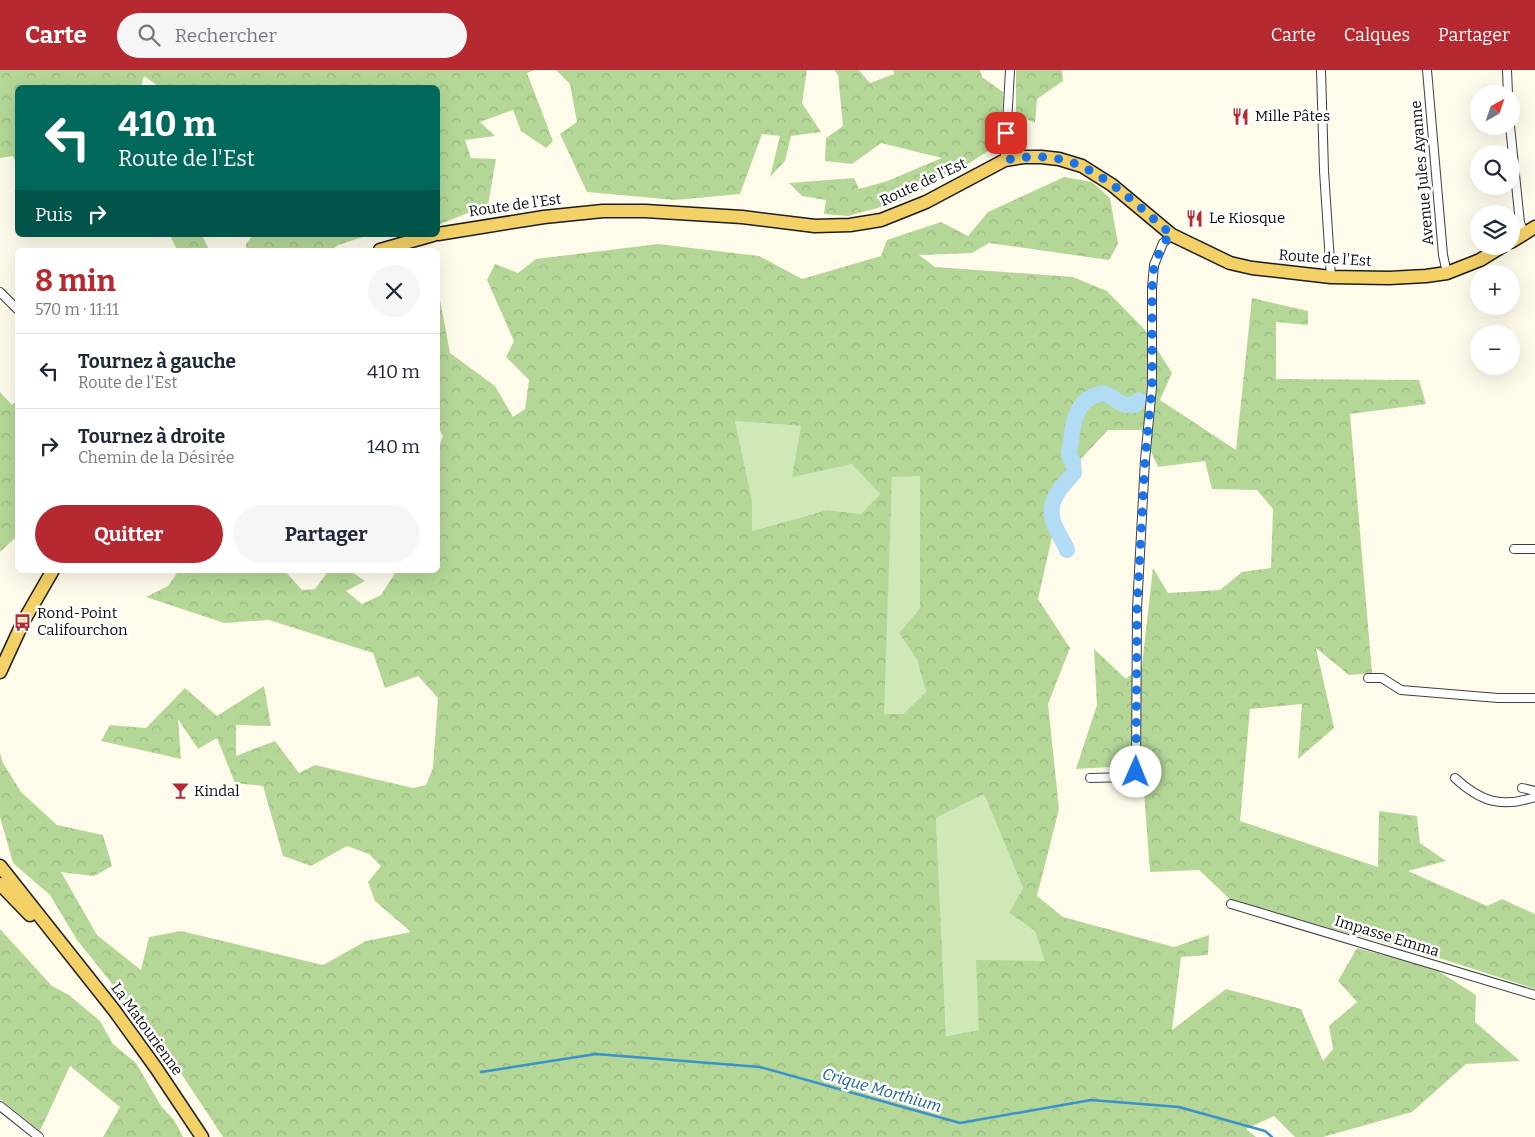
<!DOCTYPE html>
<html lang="fr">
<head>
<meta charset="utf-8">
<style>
	body { margin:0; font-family:Bitter,serif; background:#f6f6f7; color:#1f2937; height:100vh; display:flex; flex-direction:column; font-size:19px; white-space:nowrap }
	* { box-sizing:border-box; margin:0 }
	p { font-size:16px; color:#747a83 }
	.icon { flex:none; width:28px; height:28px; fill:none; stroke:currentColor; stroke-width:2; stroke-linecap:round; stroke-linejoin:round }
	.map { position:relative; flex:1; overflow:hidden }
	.drawer { position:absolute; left:15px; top:178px; width:425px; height:325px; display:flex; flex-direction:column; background:#fff; border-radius:8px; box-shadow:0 5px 20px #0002 }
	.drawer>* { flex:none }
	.guide { position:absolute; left:15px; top:15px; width:425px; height:152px; border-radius:8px; box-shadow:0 5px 20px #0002; background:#00695c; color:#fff; overflow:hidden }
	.needle { width:32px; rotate:40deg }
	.controls { position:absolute; left:1470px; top:15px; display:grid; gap:10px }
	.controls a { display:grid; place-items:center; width:50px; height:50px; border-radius:50%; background:#fff; box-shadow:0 5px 20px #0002; font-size:25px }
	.pin { position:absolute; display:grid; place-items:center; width:42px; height:42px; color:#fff; margin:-21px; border-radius:10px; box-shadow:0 2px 8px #0006 }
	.me { position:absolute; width:55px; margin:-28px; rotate:1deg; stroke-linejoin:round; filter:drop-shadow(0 0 4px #0008) }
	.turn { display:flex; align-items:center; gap:18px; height:105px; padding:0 20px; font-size:22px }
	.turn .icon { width:65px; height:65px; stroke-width:2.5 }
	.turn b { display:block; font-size:35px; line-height:42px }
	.then { display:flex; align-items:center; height:48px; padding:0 20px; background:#0003; gap:10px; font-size:19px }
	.round { display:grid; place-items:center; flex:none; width:52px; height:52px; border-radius:26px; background:#f6f6f7 }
	.overview { display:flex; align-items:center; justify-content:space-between; height:85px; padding:0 20px }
	h1 { font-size:30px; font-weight:700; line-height:38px; color:#b72930 }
	.action { display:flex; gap:10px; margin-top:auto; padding:10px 20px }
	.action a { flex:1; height:58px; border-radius:30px; background:#b72930; color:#fff; font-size:20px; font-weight:700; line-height:58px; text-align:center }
	.action a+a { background:#f6f6f7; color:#1f2937 }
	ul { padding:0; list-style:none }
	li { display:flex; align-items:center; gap:15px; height:75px; padding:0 20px; border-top:1px solid #e0e1e3 }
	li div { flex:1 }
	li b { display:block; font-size:19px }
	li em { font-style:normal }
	header { display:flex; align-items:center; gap:30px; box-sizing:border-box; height:70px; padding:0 25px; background:#b72930; color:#fff }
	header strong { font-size:24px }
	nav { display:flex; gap:28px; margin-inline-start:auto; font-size:18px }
	.search { width:350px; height:45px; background:#f6f6f7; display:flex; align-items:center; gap:12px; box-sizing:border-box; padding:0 18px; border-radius:28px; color:#747a83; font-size:19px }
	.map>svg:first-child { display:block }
	.grass { fill:#d0e7b7 }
	.forest { fill:url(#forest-crowns); fill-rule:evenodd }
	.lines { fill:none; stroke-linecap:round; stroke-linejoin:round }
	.stream { stroke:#3b91c9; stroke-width:2.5 }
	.river { stroke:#b2dbf4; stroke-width:16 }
	.minor-casing { stroke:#3f3f3f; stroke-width:10 }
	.primary-casing { stroke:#1d1d1d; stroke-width:15 }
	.minor { stroke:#fff; stroke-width:8 }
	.primary { stroke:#f4d166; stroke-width:12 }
	.route { stroke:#1a73e8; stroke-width:9; stroke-dasharray:0 16.2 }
	.labels { text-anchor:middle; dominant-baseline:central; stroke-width:5; stroke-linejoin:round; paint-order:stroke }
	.poi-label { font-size:15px; fill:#0c0c0c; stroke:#fff; text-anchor:start }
	.street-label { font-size:15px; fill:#0c0c0c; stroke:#fff }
	.water-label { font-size:16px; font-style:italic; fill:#1a6299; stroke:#fff }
</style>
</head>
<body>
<header>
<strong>Carte</strong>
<div class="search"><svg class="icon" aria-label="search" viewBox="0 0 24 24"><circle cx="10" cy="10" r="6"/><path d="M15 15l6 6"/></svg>Rechercher</div>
<nav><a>Carte</a><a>Calques</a><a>Partager</a></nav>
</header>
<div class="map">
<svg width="1535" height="1067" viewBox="0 0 1535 1067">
	<defs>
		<pattern id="forest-crowns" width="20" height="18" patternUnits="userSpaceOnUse" patternTransform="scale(1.25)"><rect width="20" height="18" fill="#b4d797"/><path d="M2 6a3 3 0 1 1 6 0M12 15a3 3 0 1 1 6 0" fill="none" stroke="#9ab781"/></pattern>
	</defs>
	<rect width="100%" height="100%" fill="#fefbeb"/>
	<!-- grass -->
	<path class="grass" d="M735,351l67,5 50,37 28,31 -19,20 -34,-4 -75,21v-31z
		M892,406h29l-1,132 -21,25 18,27 9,32 -23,22h-20z
		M984,724l39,94 -14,25 26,18 11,31 -67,68 -33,6 -10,-218z"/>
	<!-- forest -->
	<path class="forest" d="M0,0h535l-8,3 26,68 -7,7 -25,-17 -8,-21 -33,12 15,14 -30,4 6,18 25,1 -8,46 -50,20v-137h-277l-17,-12 -3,11 -123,1 -1,78 -4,-10 -13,2z
		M556,0h251l-5,33 19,29 -30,4 -6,25 -15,16 10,-41 -18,-2 -22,60 -65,6 -88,-8 -27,-58 17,-12 -7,-38z
		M834,0h25l11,13 24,-9 -1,-4h87l2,7 21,15 -2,51 -38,24 -55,31 -20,7 -40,11 -24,-2 2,-14 -24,-4 -13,-13 65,-5 5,11 28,-8 55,-23 -61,-15 -29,21 -27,-3 1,-23 17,-12 -5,-51z
		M1016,0h46l1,11 -26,18 -2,24 -19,-9z
		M1064,107l28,5 18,16 8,46 -9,16 -120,-17 -17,10 -53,2 16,12 138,10 34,14 38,39 27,43 -12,27 76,50 16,-152 56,13v14l-32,-3v57l143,1 7,24 -76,10 22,259 -23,2 -33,-27 18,80 -36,31 4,-55 -52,5 -10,112 138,46 1,-56 38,5 3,27 26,18 -38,10 79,35 15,-7 33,15v75l-105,-34 -196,-52 -35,-33 -49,2 -8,-107 -66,4 21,-64 -3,-56 32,30 16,-14 11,-97 15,25 52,-3 22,-18 29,-4 2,-59 -16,-19 -45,-1 -7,-28 -47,6 -17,-37h-33l-42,45 -28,124 32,49 -22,56 11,105 -22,87 26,21 111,30 35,-12 -1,20 -27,2 -9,73 54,-41 75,20 22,52 10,-12 -4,-23 28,-24 -19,-21 19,-33 78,21 41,26 -1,27 45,39 -54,3 -54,48 -89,25h-28l-21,-21 -28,13 10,8h-1033l-56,-85 -90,-112 -27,-45 -37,-32 -13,-46v-64l3,10 18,29 36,33 46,10 9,31 -18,10 -33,-4 36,63 44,35 8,-33 32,-6 142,34 43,-24 45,-9 -36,-31 -7,-19 13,-16 -12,-12 -22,-8 -36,20 -28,-10 -20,-70 -28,-3 -18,-45 -19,11 -20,-30 3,40 -80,-18 9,-16 36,3 39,-40 32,28 47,-30 7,40 -35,-1v31l39,-15 24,32 16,-8 98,23 13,-3 7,-17 5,-70 -20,-22 -33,12 -12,-35 -104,-33 -45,3 -78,-26 22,-11 11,-16h20l7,2 4,-2h74l18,20 13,-1 14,-19h20l16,11 -19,10 16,13 19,-9 16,-25h41v-121l5,-13 -5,-9v-133l1,1 11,58 45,33 18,31 12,-8 4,-29 -23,-23 8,-16 -27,-61 8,-16 23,9 18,-14 122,-15 101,12 43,23 79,-23 6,-16 54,-18 27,14 20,-24zM735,351l66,5 -9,51 60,-13 28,30 -19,20 -34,-4 -75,21v-31zM920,406v132l-21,25 18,27 9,32 -23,22h-19l8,-237zM984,724l39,94 -14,25 26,18 10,30 -69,-1 3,70 -33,6 -10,-218z
		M170,165h32l7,15h-32z
		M253,165h116l-31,10 -6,5h-86v-6z
		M0,322l12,13 6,-6 -1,137 -17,16z
		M0,859l52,57 17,9 31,26 13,23 23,19 25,43 13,14 9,17h-80l17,-30 -50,-41 -30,65 -40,-32z"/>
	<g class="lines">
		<!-- stream -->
		<path class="stream" d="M481,1002l115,-18 164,13 200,56 131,-23 88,7 86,24 7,6"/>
		<!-- river -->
		<path class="river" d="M1067,480c-4,-10 -11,-19 -14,-29 -6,-20 8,-34 21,-48l-1,-12c-7,-7 -3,-12 -2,-21 2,-19 6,-40 28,-46 9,-3 16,7 24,10 4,1 8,1 12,1l4,-5"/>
		<defs>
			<path id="minor" d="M1321,0l3,101 7,106
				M1427,0l16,185 4,18
				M1507,0l1,24
				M1510,56l10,97 5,11
				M1005,90l5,-90
				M0,222l18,18
				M1514,479h21
				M1368,608h14l19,12 97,8h37
				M1090,708l40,-1 6,-5 1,-163 8,-149 7,-73v-99l2,-23 9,-22 9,-8
				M1455,708c26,24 46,30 80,19
				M1522,718l13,3
				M1231,834l304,91
				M0,1036l39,31"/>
			<path id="primary" d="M438,164l106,-17 59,-6h42l97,6 73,9 35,-1 31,-5 45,-18 79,-42 19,-3h17l18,2 23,7 30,19 60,50 58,28 22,5 79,9 58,1 37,-2 21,-3 33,-13 23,-14
				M1511,172l24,-15
				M380,180l53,-15
				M0,602l23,-50 30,-52
				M0,796l114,144 42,58 46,69
				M0,814l30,31"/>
		</defs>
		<!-- minor casing -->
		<use href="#minor" class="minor-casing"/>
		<!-- primary casing -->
		<use href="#primary" class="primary-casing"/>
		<!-- minor -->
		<use href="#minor" class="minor"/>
		<!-- primary -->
		<use href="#primary" class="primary"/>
	</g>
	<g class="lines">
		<!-- route -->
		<path class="route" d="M1006,63l-1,27c18,-3 36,-5 54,-1 42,8 81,49 113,76l-8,7 -10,23 -2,23v99l-7,73 -8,149 -1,163"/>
	</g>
	<!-- icons -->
	<defs>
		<symbol id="restaurant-bare" viewBox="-9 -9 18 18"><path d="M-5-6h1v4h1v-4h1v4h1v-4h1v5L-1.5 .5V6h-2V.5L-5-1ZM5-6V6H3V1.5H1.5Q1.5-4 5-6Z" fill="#b72930" stroke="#fff" stroke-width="2.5" paint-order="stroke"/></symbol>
		<symbol id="bus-bare" viewBox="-9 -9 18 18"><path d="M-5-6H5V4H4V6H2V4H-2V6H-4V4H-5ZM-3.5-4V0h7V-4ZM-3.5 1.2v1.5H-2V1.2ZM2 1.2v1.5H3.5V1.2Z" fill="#b72930" stroke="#fff" stroke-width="2.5" paint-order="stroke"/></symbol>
		<symbol id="bar-bare" viewBox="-9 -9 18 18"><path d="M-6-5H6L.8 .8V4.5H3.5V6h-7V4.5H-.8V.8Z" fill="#b72930" stroke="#fff" stroke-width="2.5" paint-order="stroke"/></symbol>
	</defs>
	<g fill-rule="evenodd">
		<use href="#restaurant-bare" x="1228" y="34" width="25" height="25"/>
		<use href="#restaurant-bare" x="1182" y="136" width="25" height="25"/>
		<use href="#bus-bare" x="10" y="540" width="25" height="25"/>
		<use href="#bar-bare" x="168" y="708" width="25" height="25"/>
	</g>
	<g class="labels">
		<!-- poi labels -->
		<g class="poi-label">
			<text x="1255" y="46">Mille Pâtes</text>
			<text x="1209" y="148">Le Kiosque</text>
			<text x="37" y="543">Rond-Point<tspan x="37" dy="17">Califourchon</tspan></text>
			<text x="194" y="721">Kindal</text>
		</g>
		<!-- street labels -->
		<g class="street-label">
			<text transform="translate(1422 103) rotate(-95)">Avenue Jules Ayanne</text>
			<text transform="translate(923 112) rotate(-25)">Route de l'Est</text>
			<text transform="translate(515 135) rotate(-8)">Route de l'Est</text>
			<text transform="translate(1325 188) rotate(4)">Route de l'Est</text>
			<text transform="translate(1387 866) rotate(17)">Impasse Emma</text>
			<text transform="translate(147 959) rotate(54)">La Matourienne</text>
		</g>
		<!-- water labels -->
		<g class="water-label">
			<text transform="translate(882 1020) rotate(16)">Crique Morthium</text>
		</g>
	</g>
</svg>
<div class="controls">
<a><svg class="needle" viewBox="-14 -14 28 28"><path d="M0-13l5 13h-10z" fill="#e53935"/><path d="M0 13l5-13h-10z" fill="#747a83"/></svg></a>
<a><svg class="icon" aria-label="search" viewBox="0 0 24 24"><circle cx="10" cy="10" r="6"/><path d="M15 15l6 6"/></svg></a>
<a><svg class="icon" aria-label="layers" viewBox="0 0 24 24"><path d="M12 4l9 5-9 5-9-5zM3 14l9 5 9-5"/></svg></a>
<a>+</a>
<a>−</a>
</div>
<div class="pin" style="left:1006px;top:63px;background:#d93025"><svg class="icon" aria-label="arrive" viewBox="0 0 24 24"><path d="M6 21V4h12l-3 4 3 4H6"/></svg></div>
<svg class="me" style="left:1136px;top:702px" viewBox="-20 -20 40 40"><circle r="19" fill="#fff"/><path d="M0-13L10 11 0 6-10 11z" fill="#1a73e8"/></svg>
<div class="guide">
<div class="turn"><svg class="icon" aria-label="left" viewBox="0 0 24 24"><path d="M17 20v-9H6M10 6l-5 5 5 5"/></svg><div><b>410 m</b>Route de l'Est</div></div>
<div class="then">Puis<svg class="icon" aria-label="right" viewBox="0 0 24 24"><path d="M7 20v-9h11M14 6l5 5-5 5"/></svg></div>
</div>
<section class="drawer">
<div class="overview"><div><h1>8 min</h1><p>570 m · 11:11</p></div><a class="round"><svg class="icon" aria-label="close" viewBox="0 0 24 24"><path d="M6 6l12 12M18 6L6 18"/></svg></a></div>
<ul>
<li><svg class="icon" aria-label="left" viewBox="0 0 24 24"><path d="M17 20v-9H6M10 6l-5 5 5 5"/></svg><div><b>Tournez à gauche</b><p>Route de l'Est</p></div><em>410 m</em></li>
<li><svg class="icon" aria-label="right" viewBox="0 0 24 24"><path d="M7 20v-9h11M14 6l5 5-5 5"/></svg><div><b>Tournez à droite</b><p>Chemin de la Désirée</p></div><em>140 m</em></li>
</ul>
<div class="action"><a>Quitter</a><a>Partager</a></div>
</section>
</div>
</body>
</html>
